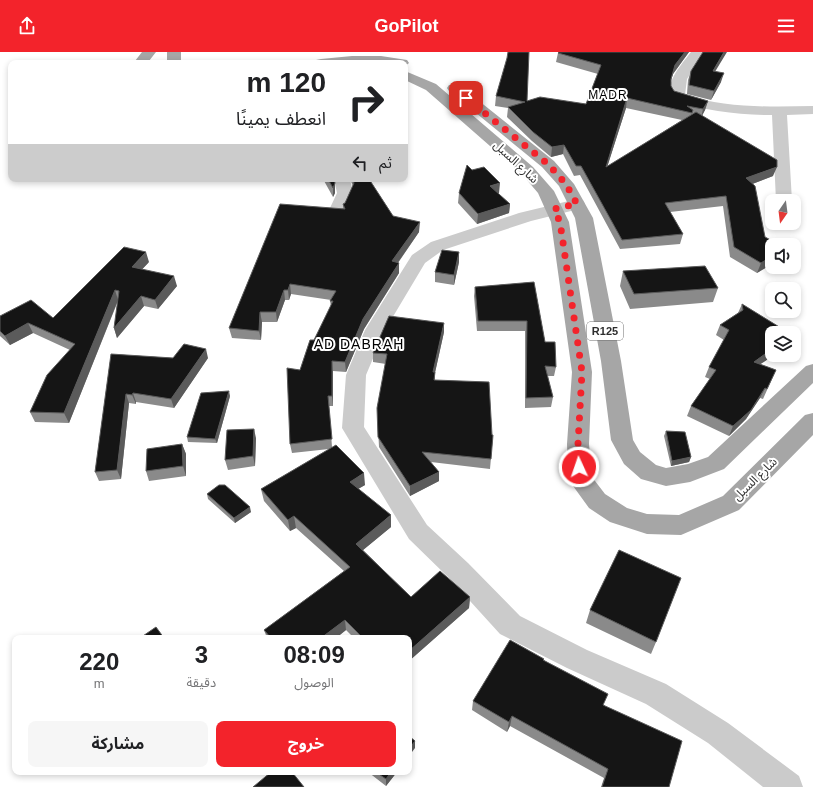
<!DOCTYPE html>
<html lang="ar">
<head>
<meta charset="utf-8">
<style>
	body { margin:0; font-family:Arial,"Noto Sans Arabic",sans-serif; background:#f6f6f6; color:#202124; direction:rtl; height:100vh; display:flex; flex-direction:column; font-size:15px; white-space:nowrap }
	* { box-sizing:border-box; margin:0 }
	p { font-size:13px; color:#757577 }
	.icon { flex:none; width:22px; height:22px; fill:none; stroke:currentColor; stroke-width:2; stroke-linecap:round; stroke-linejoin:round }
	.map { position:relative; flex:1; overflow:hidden; direction:ltr }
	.details { position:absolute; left:12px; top:583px; width:400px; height:140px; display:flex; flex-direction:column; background:#fff; border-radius:8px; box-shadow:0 2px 6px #0003; direction:rtl }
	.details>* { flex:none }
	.hud { position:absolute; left:8px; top:8px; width:400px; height:122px; border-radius:8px; box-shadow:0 2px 6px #0003; direction:rtl; background:#fff; color:#202124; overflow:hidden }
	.needle { width:26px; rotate:194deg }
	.controls { position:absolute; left:765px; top:142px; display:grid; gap:8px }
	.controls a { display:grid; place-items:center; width:36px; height:36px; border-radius:8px; background:#fff; box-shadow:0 2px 6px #0003; font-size:20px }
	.pin { position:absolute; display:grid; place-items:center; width:34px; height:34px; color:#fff; margin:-17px; border-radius:8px; box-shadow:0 2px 6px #0006 }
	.me { position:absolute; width:44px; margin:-22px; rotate:357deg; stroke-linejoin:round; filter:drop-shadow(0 0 3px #0008) }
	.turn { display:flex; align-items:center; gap:14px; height:84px; padding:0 16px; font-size:18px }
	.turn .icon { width:52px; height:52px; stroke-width:2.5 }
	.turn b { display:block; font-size:28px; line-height:34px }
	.then { display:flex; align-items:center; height:38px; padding:0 16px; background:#0003; gap:8px; font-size:15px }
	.eta { display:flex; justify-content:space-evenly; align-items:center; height:68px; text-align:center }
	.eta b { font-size:24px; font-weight:700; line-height:28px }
	.primary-button { display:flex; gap:8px; margin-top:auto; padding:8px 16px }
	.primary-button a { flex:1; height:46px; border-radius:8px; background:#f3232b; color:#fff; font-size:16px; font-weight:700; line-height:46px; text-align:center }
	.primary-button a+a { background:#f6f6f6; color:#202124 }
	header { display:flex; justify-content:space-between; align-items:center; height:52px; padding:0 16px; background:#f3232b; color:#fff; font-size:18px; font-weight:700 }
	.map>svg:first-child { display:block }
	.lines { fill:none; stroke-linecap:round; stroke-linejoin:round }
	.minor { fill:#cbcbcb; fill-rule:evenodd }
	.primary { fill:#a6a6a6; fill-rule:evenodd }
	.wall { fill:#8a8a8a; fill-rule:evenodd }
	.shaded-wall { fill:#5b5b5b }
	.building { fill:#151515; stroke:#5b5b5b }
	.route { stroke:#f3232b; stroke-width:7; stroke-dasharray:0 12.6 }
	.labels { text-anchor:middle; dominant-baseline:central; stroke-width:4; stroke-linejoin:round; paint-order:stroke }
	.shield { fill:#fff; stroke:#6d6d6d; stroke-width:1 }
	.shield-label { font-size:11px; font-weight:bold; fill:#2e2e2e }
	.far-quarter-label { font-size:12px; letter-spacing:1px; fill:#000; stroke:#fff }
	.street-label { font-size:12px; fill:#2e2e2e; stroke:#fff }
	.quarter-label { font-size:14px; letter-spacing:1px; fill:#000; stroke:#fff }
</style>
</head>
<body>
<header><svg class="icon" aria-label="menu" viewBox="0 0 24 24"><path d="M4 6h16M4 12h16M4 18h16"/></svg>GoPilot<svg class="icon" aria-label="share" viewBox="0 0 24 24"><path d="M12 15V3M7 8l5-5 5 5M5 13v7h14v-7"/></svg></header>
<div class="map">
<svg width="813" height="735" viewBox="0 0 813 735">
	<rect width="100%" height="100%" fill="#fff"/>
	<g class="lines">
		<!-- minor -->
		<path class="minor" d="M691,0h14l-18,27 -2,16c41,13 85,12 128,11v8l-26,1 5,86h-16l-4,-86c-34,0 -67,-4 -99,-15 -11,-15 9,-36 18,-48z
			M334,127h16l3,14 -9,19 -6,1 -6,-1 -2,-4 7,-15z
			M577,147l6,1 2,4 -2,4 -52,13 -88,29 -18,13 -40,67 -19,45 -2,52 63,98 41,38 52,53 67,34 79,34 62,39 71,53 4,11h-40l-55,-44 -62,-39 -79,-36 -67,-34 -50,-55 -41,-40 -67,-111 4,-53 19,-45 47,-75 19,-13 88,-29z"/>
		<!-- primary -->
		<path class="primary" d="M142,0h14l-7,9 1,2h-14l-1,-2z
			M167,0h14v11h-14z
			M352,4h29l26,4 2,3 -4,3v-3h-91l2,-3 5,-1z
			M405,19l31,13 97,83 21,24 15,31 23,150 -3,72 3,33 13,17 22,14 20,6 32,1 44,-19 82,-81 8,-2v22l-74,75 -58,25 -34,-1 -37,-12 -21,-14 -21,-29 -1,-35 5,-72 -21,-150 -13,-29 -17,-20 -95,-83 -21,-10z
			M454,32l5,1 95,76 20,23 19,34 28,143 12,79 7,12 16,13 10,3 22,-4 20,-7 98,-91 7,-2v19l-89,86 -34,13 -24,4 -25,-7 -17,-15 -13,-24 -10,-79 -26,-143 -16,-32 -17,-19 -93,-76 -2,-3 2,-3z"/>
	</g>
	<!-- wall -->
	<path class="wall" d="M559,0h130l-16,22 -2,7v5l3,5 34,10 -3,9 -3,5 71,61 -21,8 13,53 7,8v19l-15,9 -27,-16 -7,-51 -53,6 13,22 -3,10 -60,5 -40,-74 -6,1 -11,-22 -12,3 -19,-16 -25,-24 1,-9 -13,-2 1,-10 31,5 59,3 12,-30 -42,-12 2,-9zM626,56l56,12 -75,47z
		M691,19h24l6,11 -10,18 -24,-6 1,-14z
		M323,127h11l1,14 -2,4z
		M350,127h19l24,37 26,16 -21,31h1v10l-35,56 -18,43 -13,-1v35h-4l3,41 33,38 -7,4 33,38 -28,23 48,47h59l-1,11 -60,53v-23h-55l-8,-8 -10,8h-69l-3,-8 80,-59 -48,-43 -6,3 -26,-30 -3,-12 68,-40 -37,4 -2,-9 10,-74 31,-64 -1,-5 1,-1 -40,-6 -2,6h-4l-8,22h-15l-1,18 -29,-2 -3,-10 114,-120v-4l2,-1 8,-17z
		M459,141h40h-1l12,11 -1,9 -32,11 -19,-21z
		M459,200v10l-5,23 -19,-3v-10z
		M149,210l-7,7 35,17 -19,23 -14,-3 -27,32 -3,-10 4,-27 -49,122 -34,-1 -5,-10 40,-62 -37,-17 -23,12 -10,-9v-20l53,2z
		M623,219l95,17 -5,14 -83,7 -10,-23z
		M534,230l11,60 11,25 -2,9h-7l6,21 -2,10 -26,1v-77h-48l-3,-35 1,-9z
		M742,252l32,51 -14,9 16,6 -13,29 -3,-1 -14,21 -17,17 -42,-20 4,-10 19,-27 -5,-2 4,-10 15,-27 -8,-5 4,-10 18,-12z
		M444,280l-9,40v8l57,55h1l-3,34 -59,-7 8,10v9l-29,15 -31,-49 -2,-39 9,-44 -13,-2v-9z
		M111,302l62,4h35l-34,50 -38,-6v2l-7,-1 -8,76 -22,2 -4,-9z
		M230,344l-13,47 -29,-1 -1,-5z
		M666,379l25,26 -2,5 -18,4 -7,-30z
		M256,386l-1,28 -27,4 -3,-10z
		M182,392l4,10v22l-37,5 -3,-10z
		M207,442l44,18 -16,11 -27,-24z
		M590,558l66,32 -5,12 -65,-31z
		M544,608l60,45 65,82h-68l3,-9 -94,-52 -3,6 -35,-22 1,-9z
		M368,720h29l-11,14z"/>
	<!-- shaded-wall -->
	<path class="shaded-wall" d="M685,0h4l-16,22 -5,14 3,-9 4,-14z
		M724,0h3l-17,28 3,-9z
		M724,21l-3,9 -10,18 3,-9z
		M627,46l-1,10 -22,69 2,-10z
		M708,49l-3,9 -4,8 2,-9z
		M564,93l-1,9 -12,3 1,-10z
		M777,115l-4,9 -31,12 4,-10z
		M335,131v10l-2,4v-9z
		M500,131l-1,10 -10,2 1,-9z
		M510,152l-1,9 -32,11 1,-10z
		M420,170l-1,10 -27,39v-10z
		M146,200l3,10 -14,15 -3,-10z
		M459,200v10l-5,23v-10z
		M772,204v8l-15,9 4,-10z
		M399,211v10l-35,56 -18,43 -1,-10 18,-43z
		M174,224l3,10 -19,23 -3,-9z
		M290,232l1,10 -2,6 -1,-10z
		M115,238l3,10 -49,123 -5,-10z
		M284,238l1,10 -8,22 -1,-10z
		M141,244l3,10 -27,32 -3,-10z
		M260,260l2,10 -1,18 -2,-9z
		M28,271l5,10 -23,12 -5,-9z
		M444,271v9l-11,50v-10z
		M206,297l2,9 -34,50 -3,-9z
		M772,297v6h2l-25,17 5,-10z
		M332,309l1,10v35l-1,-10z
		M765,336l-5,10 -14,21 -17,17 4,-10z
		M229,339l1,5 -13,47 -2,-4z
		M133,341l3,9v2l-4,-9z
		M126,342l3,9 -8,76 -4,-9z
		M254,377l2,9 -1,28 -2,-10z
		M182,392l4,10v22l-3,-10z
		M691,405l-2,5 -18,4 1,-5z
		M439,420v9l-29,15v-10z
		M364,421l1,12 -14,8 -1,-11z
		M250,455l1,5 -16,11 -1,-5z
		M391,463v12l-34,28 -1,-11z
		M294,464l2,12 -6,3 -2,-11z
		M470,545l-1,11 -60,53v-10z
		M345,568l1,10 -10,8h-15z
		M512,664l-2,10 -3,6 2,-10z
		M415,689v7l-6,8v-7z
		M391,720h6l-11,14v-7z"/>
	<!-- building -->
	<path class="building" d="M508,0h21l-2,49 13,-4 46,7 15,-39 -43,-12 1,-1h126l-10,13 -4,14v7l3,5 34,10 -5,8 -16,-3 6,4 -1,3 -65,-15 -21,69 90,-55 81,48v7l-31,11 9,8 10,51 15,8h-8v11l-11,7 -27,-16 -8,-51 -61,7 18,31 -61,6 -41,-74h-5l-12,-21 -12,2 -19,-15 -25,-25 17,-5 -29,-6 11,-38z
		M703,0h21l-11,19 11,2 -10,18 -25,-6 2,-14z
		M467,113l5,5 12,-3 16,16 -10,3 20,18 -32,10 -19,-21z
		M328,127h6l1,4 -2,5z
		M353,127h16l24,37 27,6 -28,39 7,2 -36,56 -18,43 -13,-1v35h-4l4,43 -42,5 -3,-76 13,2 10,-30h4l19,-39h-3l6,-10 -46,-7 -2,6h-4l-8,22h-16l-1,19 -30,-3 51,-124 65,5 -2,-5 2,-1 9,-20z
		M124,195l22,5 -14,15 42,9 -19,24 -14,-4 -27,32 5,-37 -4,-1 -51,123 -34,-1 17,-37 28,-31 -47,-21 -23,13 -5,-5v-15l31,-16 22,18z
		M442,198l17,2 -5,23 -19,-3z
		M705,214l13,22 -84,6 -11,-23z
		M534,230l11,60h10l1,25 -11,-1 8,31 -27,1 1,-77h-49l-3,-34z
		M742,252l47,29h-17v16l-18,13 22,8 -9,19 -2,-1 -14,22 -18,16 -42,-20 25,-36 -7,-3 20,-37 -9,-5 23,-15z
		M389,264l55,7 -11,49h2l-1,8 55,2 3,53h1l-2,24 -69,-7 17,20 -29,14 -32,-49 -1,-29 10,-54 -14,-1z
		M184,292l22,5 -35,50 -38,-6 -1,2 -6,-1 -9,76 -22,2 16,-118 62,4z
		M229,339l-14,48 -28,-2 14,-44z
		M254,377l-1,27 -28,4 2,-30z
		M666,379l19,1 6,25 -19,4z
		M182,392l1,22 -37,5 1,-22z
		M336,393l28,28 -14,9 41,33 -35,29 55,53 29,-26 30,26 -61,54v-13h-46l-18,-18 -24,18h-50l-7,-8 86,-63 -56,-51 -6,4 -27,-31z
		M219,433h6l25,22 -16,11 -27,-24z
		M619,498l62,28 -25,64 -66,-32z
		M156,575l8,11h-24z
		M510,588l34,19 -1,1 65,34 -5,11 79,36 -13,46h-67l6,-18 -96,-53 -3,6 -36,-21z
		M409,684l6,5 -6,8z
		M271,720h21l12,15h-51z
		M376,720h15l-5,7z"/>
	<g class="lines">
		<!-- route -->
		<path class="route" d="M466,46l82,66 18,20 11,20 -23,5 6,13 22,150 -4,72 1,23"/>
	</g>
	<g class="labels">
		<!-- shield labels -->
		<rect class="shield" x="587" y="270" width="36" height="18" rx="3"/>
		<g class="shield-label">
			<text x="605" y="279">R125</text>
		</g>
		<!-- far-quarter labels -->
		<g class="far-quarter-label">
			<text x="608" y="43">MADR</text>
		</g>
		<!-- street labels -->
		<g class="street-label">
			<text transform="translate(516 110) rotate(43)">شارع السبل</text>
			<text transform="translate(755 427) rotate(-44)">شارع السبل</text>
		</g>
		<!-- quarter labels -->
		<g class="quarter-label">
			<text x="359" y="292">AD DABRAH</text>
		</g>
	</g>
</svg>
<div class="controls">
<a><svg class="needle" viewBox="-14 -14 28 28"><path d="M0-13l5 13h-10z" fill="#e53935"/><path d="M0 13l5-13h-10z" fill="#757577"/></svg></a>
<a><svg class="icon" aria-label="sound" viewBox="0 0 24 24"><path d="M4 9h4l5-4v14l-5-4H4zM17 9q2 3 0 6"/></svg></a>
<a><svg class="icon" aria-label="search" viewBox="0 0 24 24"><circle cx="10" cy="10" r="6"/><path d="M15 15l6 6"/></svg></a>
<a><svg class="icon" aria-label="layers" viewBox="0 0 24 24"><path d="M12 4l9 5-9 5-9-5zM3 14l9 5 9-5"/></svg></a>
</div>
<div class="pin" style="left:466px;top:46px;background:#d93025"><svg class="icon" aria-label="arrive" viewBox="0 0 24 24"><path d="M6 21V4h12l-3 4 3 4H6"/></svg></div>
<svg class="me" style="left:579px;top:415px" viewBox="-20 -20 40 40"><circle r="17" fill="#f3232b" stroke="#fff" stroke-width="3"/><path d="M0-11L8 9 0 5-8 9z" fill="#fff"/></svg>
<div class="hud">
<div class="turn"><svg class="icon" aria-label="right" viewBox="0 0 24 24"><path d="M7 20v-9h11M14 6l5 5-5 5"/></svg><div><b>120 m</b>انعطف يمينًا</div></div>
<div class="then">ثم<svg class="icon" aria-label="left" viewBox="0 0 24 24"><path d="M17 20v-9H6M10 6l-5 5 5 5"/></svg></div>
</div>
<section class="details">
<div class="eta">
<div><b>08:09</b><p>الوصول</p></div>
<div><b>3</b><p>دقيقة</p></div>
<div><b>220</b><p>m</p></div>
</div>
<div class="primary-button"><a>خروج</a><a>مشاركة</a></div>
</section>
</div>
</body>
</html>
